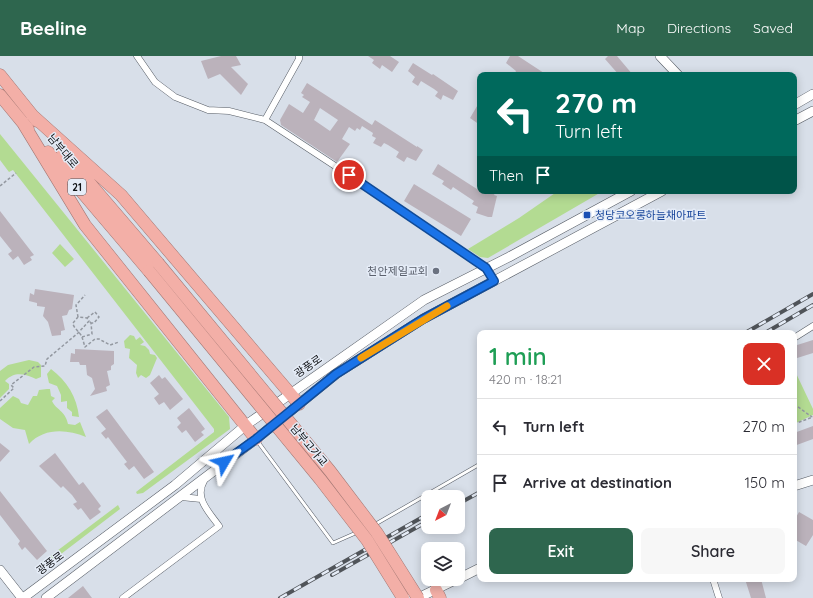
<!DOCTYPE html>
<html lang="en">
<head>
<meta charset="utf-8">
<style>
	body { margin:0; font-family:Quicksand,"Noto Sans KR",sans-serif; background:#f7f7f7; color:#2b2b33; height:100vh; display:flex; flex-direction:column; font-size:15px; white-space:nowrap }
	* { box-sizing:border-box; margin:0 }
	p { font-size:13px; color:#7c7c81 }
	.icon { flex:none; width:22px; height:22px; fill:none; stroke:currentColor; stroke-width:2; stroke-linecap:round; stroke-linejoin:round }
	.map { position:relative; flex:1; overflow:hidden }
	.sheet { position:absolute; left:477px; top:274px; width:320px; height:252px; display:flex; flex-direction:column; background:#fff; border-radius:8px; box-shadow:0 2px 10px #0003 }
	.sheet>* { flex:none }
	.top-card { position:absolute; left:477px; top:16px; width:320px; height:122px; border-radius:8px; box-shadow:0 2px 10px #0003; background:#00695c; color:#fff; overflow:hidden }
	.needle { width:26px; rotate:222deg }
	.fabs { position:absolute; left:421px; top:434px; display:grid; gap:8px }
	.fabs a { display:grid; place-items:center; width:44px; height:44px; border-radius:8px; background:#fff; box-shadow:0 2px 10px #0003; font-size:20px }
	.pin { position:absolute; display:grid; place-items:center; width:34px; height:34px; color:#fff; margin:-17px; border:2px solid #fff; border-radius:50%; box-shadow:0 1px 4px #0007 }
	.me { position:absolute; width:44px; margin:-22px; rotate:54deg; stroke-linejoin:round; filter:drop-shadow(0 0 3px #0008) }
	.turn { display:flex; align-items:center; gap:14px; height:84px; padding:0 12px; font-size:18px }
	.turn .icon { width:52px; height:52px; stroke-width:2.5 }
	.turn b { display:block; font-size:28px; line-height:34px }
	.then { display:flex; align-items:center; height:38px; padding:0 12px; background:#0003; gap:8px; font-size:15px }
	.round { display:grid; place-items:center; flex:none; width:42px; height:42px; border-radius:8px; background:#f7f7f7 }
	.headline { display:flex; align-items:center; justify-content:space-between; height:68px; padding:0 12px }
	h1 { font-size:24px; font-weight:600; line-height:30px; color:#1e9e55 }
	.primary-button { display:flex; gap:8px; margin-top:auto; padding:8px 12px }
	.primary-button a { flex:1; height:46px; border-radius:8px; background:#2e664e; color:#fff; font-size:16px; font-weight:600; line-height:46px; text-align:center }
	.primary-button a+a { background:#f7f7f7; color:#2b2b33 }
	ul { padding:0; list-style:none }
	li { display:flex; align-items:center; gap:12px; height:56px; padding:0 12px; border-top:1px solid #e1e1e2 }
	li div { flex:1 }
	li b { display:block; font-size:15px }
	li em { font-style:normal }
	header { display:flex; align-items:center; gap:24px; box-sizing:border-box; height:56px; padding:0 20px; background:#2e664e; color:#fff }
	header strong { font-size:19px }
	nav { display:flex; gap:22px; margin-inline-start:auto; font-size:14px }
	.map>svg:first-child { display:block }
	.green { fill:#b3db92 }
	.building { fill:#bbb2bb; fill-rule:evenodd }
	.lines { fill:none; stroke-linecap:round; stroke-linejoin:round }
	.lane-casing { stroke:#565c65; stroke-width:4 }
	.street-casing { stroke:#565c65; stroke-width:7 }
	.secondary-casing { stroke:#565c65; stroke-width:10 }
	.highway-casing { stroke:#a47874; stroke-width:13 }
	.path { stroke:#9398a0; stroke-width:1.5; stroke-dasharray:3 2; stroke-linecap:butt }
	.lane { stroke:#fff; stroke-width:3 }
	.street { stroke:#fff; stroke-width:6 }
	.secondary { stroke:#fff; stroke-width:9 }
	.highway { stroke:#f3afa7; stroke-width:12 }
	.rail-casing { stroke:#505459; stroke-width:4 }
	.rail { stroke:#e5ecf7; stroke-width:2.5; stroke-dasharray:8; stroke-linecap:butt }
	.highway-bridge-casing { stroke:#a47874; stroke-width:13; stroke-linecap:butt }
	.highway-bridge { stroke:#f3afa7; stroke-width:12 }
	.route-casing { stroke:#114b97; stroke-width:10 }
	.route { stroke:#1a73e8; stroke-width:7 }
	.slow { stroke:#f59e0b; stroke-width:7 }
	.transit-dot { fill:#1a4fb4; stroke:#e5ecf7; stroke-width:1.5 }
	.worship-dot { fill:#6b7280; stroke:#e5ecf7; stroke-width:1.5 }
	.labels { text-anchor:middle; dominant-baseline:central; stroke-width:3; stroke-linejoin:round; paint-order:stroke }
	.shield { fill:#e5ecf7; stroke:#505359; stroke-width:1 }
	.shield-label { font-size:10px; font-weight:bold; fill:#101215 }
	.street-label { font-size:11px; fill:#101215; stroke:#e5ecf7 }
	.transit-label { font-size:11px; fill:#164399; stroke:#e5ecf7; text-anchor:start }
	.worship-label { font-size:11px; fill:#5b616d; stroke:#e5ecf7; text-anchor:end }
</style>
</head>
<body>
<header>
<strong>Beeline</strong>
<nav><a>Map</a><a>Directions</a><a>Saved</a></nav>
</header>
<div class="map">
<svg width="813" height="542" viewBox="0 0 813 542">
	<rect width="100%" height="100%" fill="#d8dfe9"/>
	<!-- green -->
	<path class="green" d="M0,78l229,283 1,12 -87,64 -6,1 -1,-2 78,-60v-3l-201,-259 -4,2 -9,-12z
		M558,135h45l-115,67 -8,-1 -12,-8 51,-31z
		M60,188l14,15 -9,8 -13,-14z
		M130,279l4,1 2,4 4,-3 4,5 -4,3 5,1 4,4 1,4 5,1 2,3 -7,17 -4,3 -5,-3 -3,3 -2,-5 1,-8 -8,-7 1,-9 -5,-1 -1,-7z
		M29,304l9,2 3,3v12l-5,2c-12,-5 -21,-8 -31,2l4,3v5l-9,9v-27l8,-6z
		M51,313c16,12 26,28 28,48l-7,-1v-4l-5,-4v-7l-6,1v-7l-4,-9 -8,-3 -2,-9z
		M794,313l19,40v6l-19,9z
		M47,333h3l1,7 4,2 -3,3c4,9 13,9 16,23l7,1 5,-3 6,15c-20,-8 -42,-9 -57,7l-4,-14 -12,-2 -13,-9v-11l13,-12 6,3 2,4 7,2 5,-9h4l2,-6z
		M118,449l2,4 -76,58 -3,-4z"/>
	<!-- building -->
	<path class="building" d="M221,0h15l5,9 -10,2 17,17 -7,11 -21,-21 -12,5 -7,-18z
		M368,0h22l9,6 -7,10 -10,-7 -2,4 -8,-6 2,-3z
		M510,0h8l29,19h-33l2,-4 -10,-8z
		M608,0h9l16,19h-14l-14,-16z
		M413,7l19,12 1,-1 25,17 -5,9 -10,-5 -2,5 -6,-4 3,-4 -4,-3 -13,-8 -3,5 -6,-4 3,-5 -7,-6z
		M307,27l65,42 3,-5 42,27v-1l6,4 -7,11 -9,-4 -3,5 -8,-5 3,-5 -11,-7 -4,-2 -3,4 -8,-4 3,-5 -4,-2 1,-3 -11,-7 -2,4 -3,-2 -2,3 -6,-4 -7,12 8,5 -13,18 -56,-37 -1,-5 9,-16 14,9 7,-11 -8,-5 2,-2 -3,-2zM320,52l18,12 -8,11 -16,-11z
		M480,45v24l-10,-7z
		M438,108l42,27 15,2 -1,2 3,1 -5,21h-4l-12,-4 2,-6 -6,-3 2,-3 -21,-14 -2,3 -9,-6 2,-3 -12,-7z
		M414,128l57,35 -10,17 -57,-35z
		M0,155l34,44 -4,2 2,3 -8,5 -6,-9 -5,4 -5,-6 4,-3 -12,-15z
		M35,233l39,6 -2,14 -3,1 -2,5 -5,1 3,14 -4,1v4l-9,1 -4,-14 -5,-6 2,-9 -8,-1v-3l-8,-2 1,-8 4,2z
		M813,284v13l-19,6v-13z
		M75,293l39,2v13l-3,2v4l-4,1 3,14 -4,2 1,4 -17,5 5,-7 -3,-11 -5,-3 -1,-10h-6l-1,-3h-9l1,-9 4,1z
		M159,319l3,4 3,-2 18,22 -13,11 -6,-8 -5,3 -5,-7 5,-4 -9,-11z
		M189,352l16,21 -4,3 3,3 -9,7 -9,-12 -4,3 -5,-6 4,-4 -4,-5z
		M107,353l47,63 -10,7 -10,-13 -5,4 -5,-6 3,-2 -13,-17 -6,-8 -2,2 -5,-6 5,-4 -10,-12z
		M813,370v13l-19,7v-13z
		M0,387l10,8 -10,11z
		M55,397l24,32 4,-3 18,24 -3,3 3,3 -11,8 -9,-12 -3,2 -5,-6 4,-2 -5,-7 -9,-9 -2,2 -22,-22z
		M0,435l47,60 -10,9 -12,-13 -3,3 -4,-6 2,-3 -20,-26z
		M799,456l14,8v15l-7,11 -12,-7v-18z
		M745,523h16l5,19h-15z
		M83,530l9,12h-24z"/>
	<g class="lines">
		<defs>
			<path id="lane" d="M258,386l75,101 25,-11
				M374,469l106,-61"/>
			<path id="street" d="M137,0l18,26 20,15 33,13 21,1 36,9
				M299,0v3l-34,61 96,63 125,85 8,13
				M794,282l19,-12
				M181,441l20,2
				M713,523l6,19
				M123,542l96,-72c-10,-14 -25,-28 -15,-45"/>
			<path id="secondary" d="M660,0l18,19
				M794,49l19,-11
				M794,65l19,-10
				M794,430l19,-6
				M0,514l22,28
				M458,523l22,-11
				M23,542l152,-113 71,-60 178,-125 85,-43 122,-66
				M46,542l210,-159 80,-65 87,-55 239,-128
				M418,542l39,-19"/>
			<path id="highway" d="M0,19l37,46
				M0,39l28,34
				M32,59l89,80 178,209
				M23,67l62,102 171,214
				M48,96l101,119
				M63,96l95,111
				M436,534l4,8"/>
		</defs>
		<!-- lane casing -->
		<use href="#lane" class="lane-casing"/>
		<!-- street casing -->
		<use href="#street" class="street-casing"/>
		<!-- secondary casing -->
		<use href="#secondary" class="secondary-casing"/>
		<!-- highway casing -->
		<use href="#highway" class="highway-casing"/>
		<!-- path -->
		<path class="path" d="M0,130l16,-13
			M78,261l-2,-12 9,-10
			M87,262l8,-6 4,5 -5,6h-3
			M82,281l3,10 10,-8h4l11,6 9,-3
			M794,335l2,9 -2,5
			M0,345l14,-13 -3,-3 23,-18 11,-1 2,-7 31,-26 1,-1 10,-11 -2,-3 -9,-1 -5,6c0,5 7,9 9,14l10,-3 -1,-11 -2,-2
			M794,348l18,13
			M794,368l19,-7"/>
		<!-- lane -->
		<use href="#lane" class="lane"/>
		<!-- street -->
		<use href="#street" class="street"/>
		<!-- secondary -->
		<use href="#secondary" class="secondary"/>
		<!-- highway -->
		<use href="#highway" class="highway"/>
		<defs>
			<path id="rail" d="M745,277l68,-39
				M765,277l48,-28
				M458,448l22,-12
				M332,519l96,-54
				M280,542l148,-84"/>
		</defs>
		<!-- rail casing -->
		<use href="#rail" class="rail-casing"/>
		<!-- rail -->
		<use href="#rail" class="rail"/>
		<defs>
			<path id="highway-bridge" d="M158,207l172,208 47,62 41,65
				M149,215l171,208 47,61 36,58"/>
		</defs>
		<!-- highway-bridge casing -->
		<use href="#highway-bridge" class="highway-bridge-casing"/>
		<!-- highway-bridge -->
		<use href="#highway-bridge" class="highway-bridge"/>
	</g>
	<g class="lines">
		<defs>
			<path id="route" d="M224,406l32,-23 80,-65 87,-55 71,-38 -8,-13 -137,-93"/>
		</defs>
		<!-- route casing -->
		<use href="#route" class="route-casing"/>
		<!-- route -->
		<use href="#route" class="route"/>
		<!-- slow -->
		<path class="slow" d="M361,302l86,-52"/>
	</g>
	<!-- markers -->
	<rect class="transit-dot" x="583" y="155" width="8" height="8" rx="2"/>
	<circle class="worship-dot" cx="436" cy="215" r="4"/>
	<g class="labels">
		<!-- shield labels -->
		<rect class="shield" x="68" y="123" width="18" height="16" rx="3"/>
		<g class="shield-label">
			<text x="77" y="131">21</text>
		</g>
		<!-- street labels -->
		<g class="street-label">
			<text transform="translate(63 95) rotate(50)">남부대로</text>
			<text transform="translate(308 310) rotate(-35)">광풍로</text>
			<text transform="translate(309 389) rotate(50)">남부고가교</text>
			<text transform="translate(50 507) rotate(-37)">광풍로</text>
		</g>
		<!-- transit labels -->
		<g class="transit-label">
			<text x="595" y="159">청당코오롱하늘채아파트</text>
		</g>
		<!-- worship labels -->
		<g class="worship-label">
			<text x="428" y="215">천안제일교회</text>
		</g>
	</g>
</svg>
<div class="fabs">
<a><svg class="needle" viewBox="-14 -14 28 28"><path d="M0-13l5 13h-10z" fill="#e53935"/><path d="M0 13l5-13h-10z" fill="#7c7c81"/></svg></a>
<a><svg class="icon" aria-label="layers" viewBox="0 0 24 24"><path d="M12 4l9 5-9 5-9-5zM3 14l9 5 9-5"/></svg></a>
</div>
<div class="pin" style="left:349px;top:119px;background:#d93025"><svg class="icon" aria-label="arrive" viewBox="0 0 24 24"><path d="M6 21V4h12l-3 4 3 4H6"/></svg></div>
<svg class="me" style="left:224px;top:406px" viewBox="-20 -20 40 40"><path d="M0-17L14 15 0 8-14 15z" fill="#1a73e8" stroke="#fff" stroke-width="4"/></svg>
<div class="top-card">
<div class="turn"><svg class="icon" aria-label="left" viewBox="0 0 24 24"><path d="M17 20v-9H6M10 6l-5 5 5 5"/></svg><div><b>270 m</b>Turn left</div></div>
<div class="then">Then<svg class="icon" aria-label="arrive" viewBox="0 0 24 24"><path d="M6 21V4h12l-3 4 3 4H6"/></svg></div>
</div>
<section class="sheet">
<div class="headline"><div><h1>1 min</h1><p>420 m · 18:21</p></div><a class="round" style="background:#d93025;color:#fff"><svg class="icon" aria-label="close" viewBox="0 0 24 24"><path d="M6 6l12 12M18 6L6 18"/></svg></a></div>
<ul>
<li><svg class="icon" aria-label="left" viewBox="0 0 24 24"><path d="M17 20v-9H6M10 6l-5 5 5 5"/></svg><div><b>Turn left</b></div><em>270 m</em></li>
<li><svg class="icon" aria-label="arrive" viewBox="0 0 24 24"><path d="M6 21V4h12l-3 4 3 4H6"/></svg><div><b>Arrive at destination</b></div><em>150 m</em></li>
</ul>
<div class="primary-button"><a>Exit</a><a>Share</a></div>
</section>
</div>
</body>
</html>
